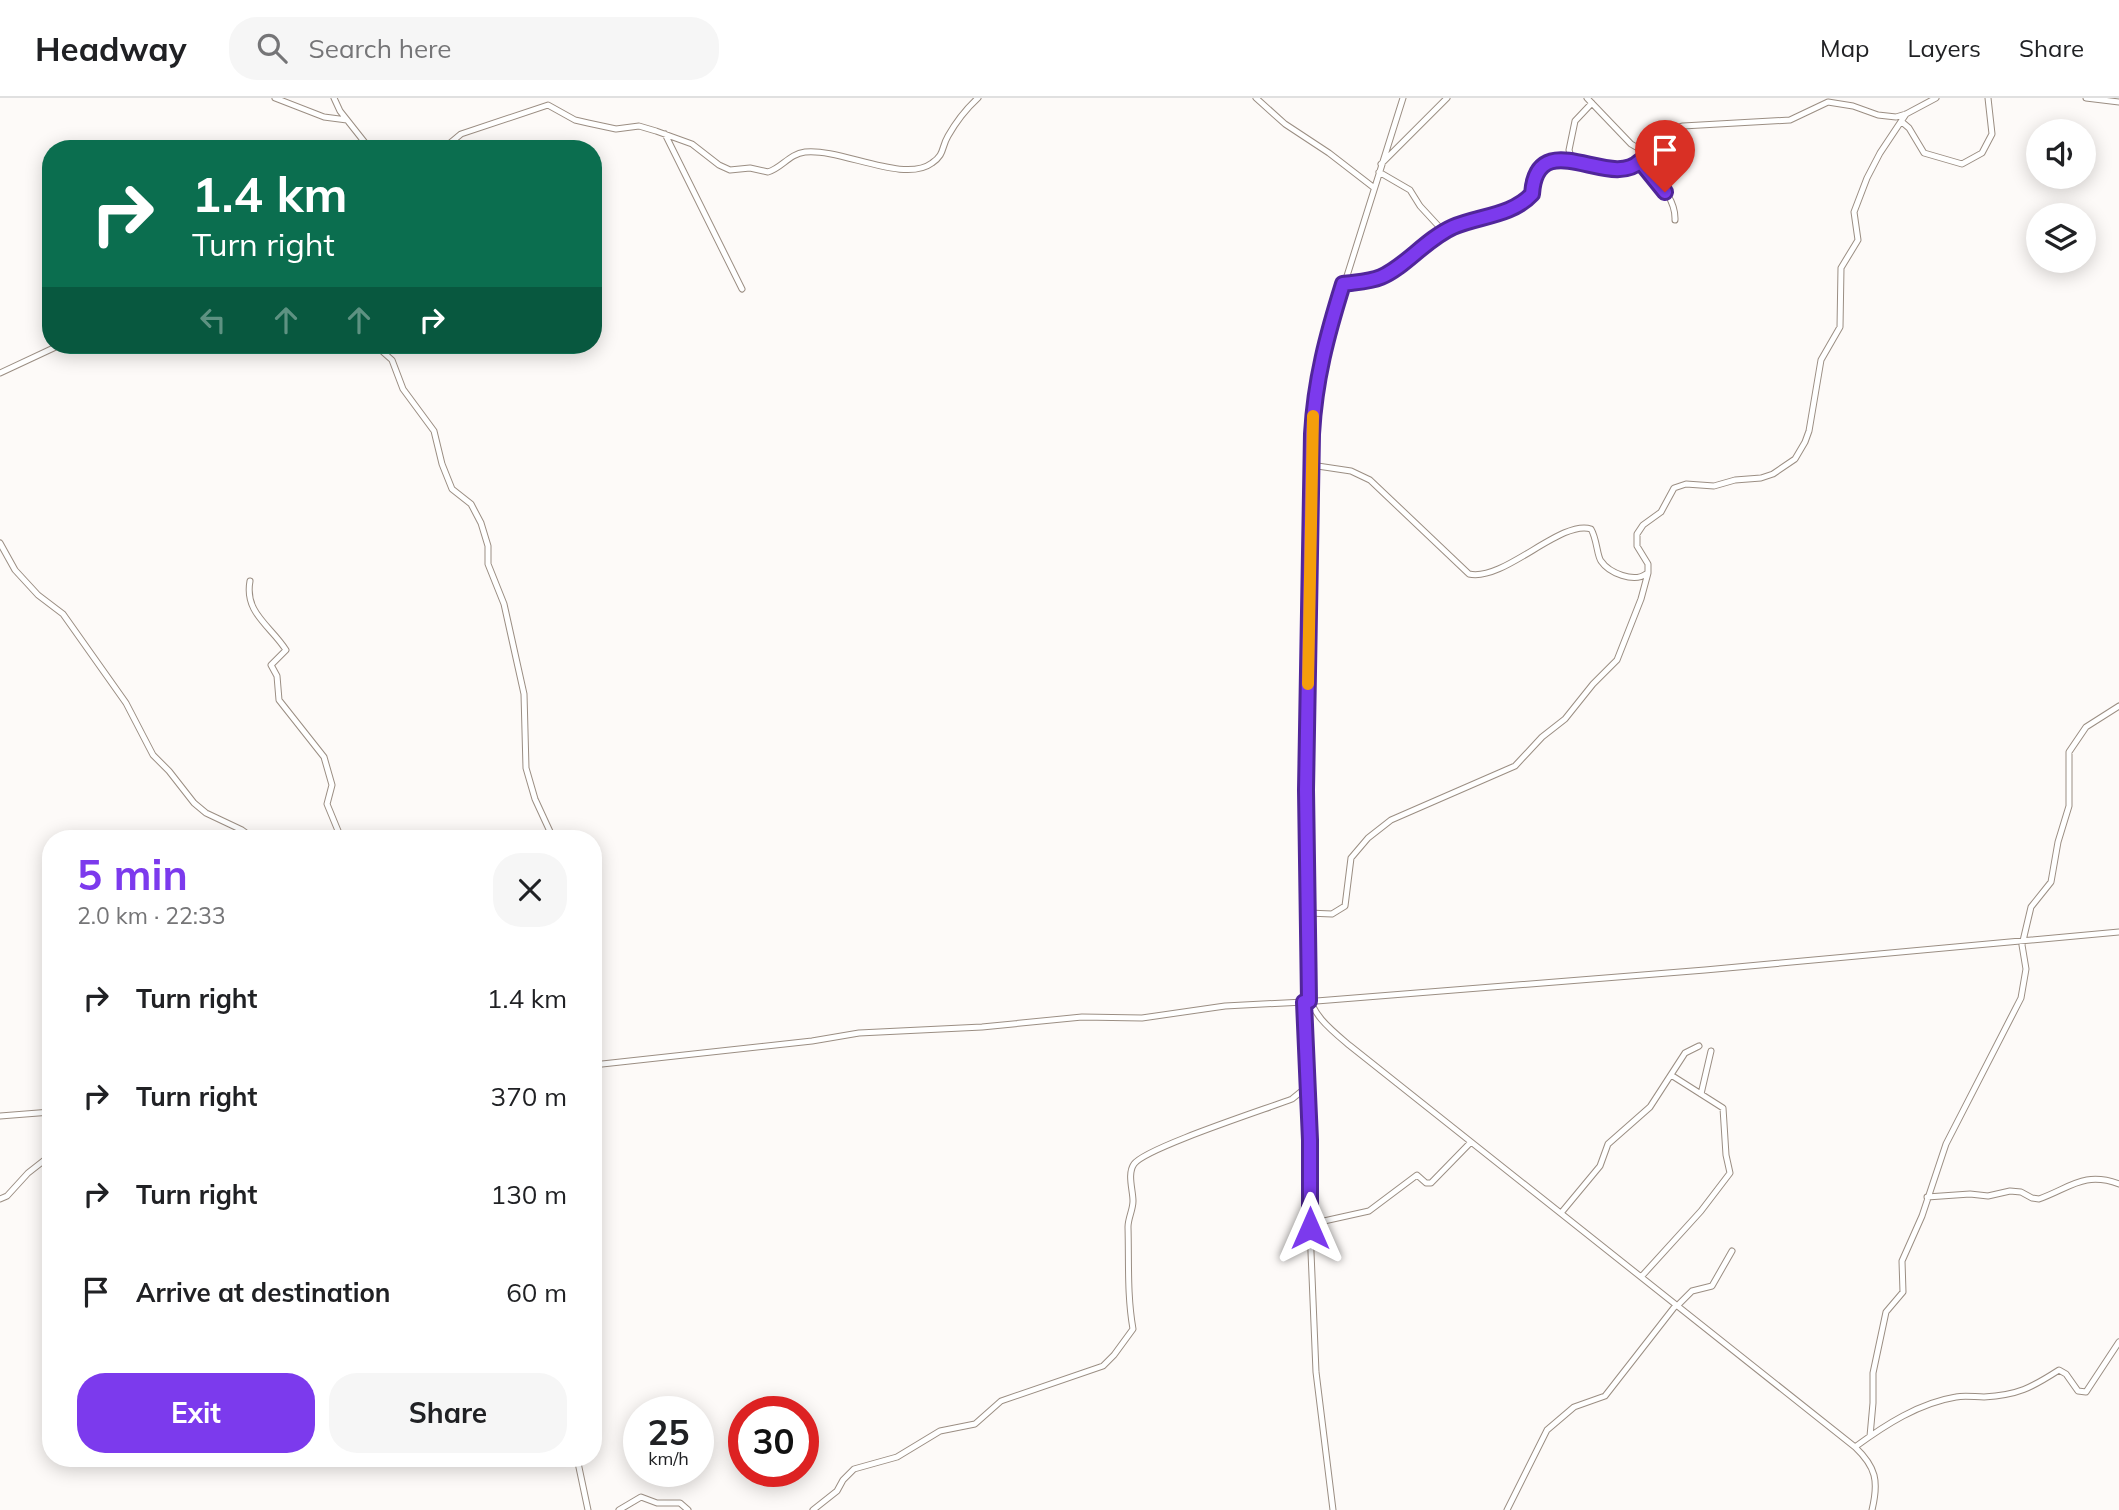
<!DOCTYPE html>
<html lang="en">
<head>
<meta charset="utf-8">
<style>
	body { margin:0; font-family:Mulish,sans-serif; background:#f6f6f6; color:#202124; height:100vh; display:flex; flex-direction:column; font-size:26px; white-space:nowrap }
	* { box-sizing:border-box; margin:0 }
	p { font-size:23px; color:#757577 }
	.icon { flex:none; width:38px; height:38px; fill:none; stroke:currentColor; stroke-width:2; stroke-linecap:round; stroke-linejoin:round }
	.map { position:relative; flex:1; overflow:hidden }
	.details { position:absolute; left:42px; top:732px; width:560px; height:637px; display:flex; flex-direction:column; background:#fff; border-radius:28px; box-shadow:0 4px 18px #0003 }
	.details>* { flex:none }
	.banner { position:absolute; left:42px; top:42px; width:560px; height:214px; border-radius:28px; box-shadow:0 4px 18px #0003; background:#0b6e4f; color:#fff; overflow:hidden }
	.buttons { position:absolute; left:2026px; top:21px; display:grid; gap:14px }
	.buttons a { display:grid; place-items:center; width:70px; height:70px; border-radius:50%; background:#fff; box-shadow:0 4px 18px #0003; font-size:35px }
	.speed { position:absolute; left:623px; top:1298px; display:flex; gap:14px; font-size:35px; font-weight:700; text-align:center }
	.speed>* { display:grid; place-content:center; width:91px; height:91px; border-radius:50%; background:#fff; box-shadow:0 4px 18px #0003; line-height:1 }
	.speed small { font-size:18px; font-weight:400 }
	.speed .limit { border:10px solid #d22; background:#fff; color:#111 }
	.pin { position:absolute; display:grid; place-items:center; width:60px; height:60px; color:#fff; margin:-72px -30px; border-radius:50% 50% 50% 0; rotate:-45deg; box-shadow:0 0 7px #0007 }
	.pin .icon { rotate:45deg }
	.me { position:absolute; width:77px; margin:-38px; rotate:0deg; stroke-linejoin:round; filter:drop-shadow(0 0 5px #0008) }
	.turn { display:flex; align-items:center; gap:24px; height:147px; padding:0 35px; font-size:32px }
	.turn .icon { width:91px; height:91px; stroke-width:2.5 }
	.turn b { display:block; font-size:49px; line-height:60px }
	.lanes { display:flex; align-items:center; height:66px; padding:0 35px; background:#0003; justify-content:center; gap:35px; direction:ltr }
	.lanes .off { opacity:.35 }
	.round { display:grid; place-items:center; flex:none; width:74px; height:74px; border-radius:28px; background:#f6f6f6 }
	.summary { display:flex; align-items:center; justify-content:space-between; height:119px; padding:0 35px }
	h1 { font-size:42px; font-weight:700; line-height:52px; color:#7c3aed }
	.cta { display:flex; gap:14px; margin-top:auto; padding:14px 35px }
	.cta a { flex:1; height:80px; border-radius:28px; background:#7c3aed; color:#fff; font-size:28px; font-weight:700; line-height:80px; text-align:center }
	.cta a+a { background:#f6f6f6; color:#202124 }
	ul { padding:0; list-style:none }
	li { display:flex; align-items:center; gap:21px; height:98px; padding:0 35px }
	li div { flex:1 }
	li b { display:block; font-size:26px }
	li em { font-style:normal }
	header { display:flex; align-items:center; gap:42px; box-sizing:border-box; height:98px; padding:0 35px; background:#fff; border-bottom:2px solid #e0e0e0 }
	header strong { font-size:33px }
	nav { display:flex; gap:38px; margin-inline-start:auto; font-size:24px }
	.search { width:490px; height:63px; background:#f6f6f6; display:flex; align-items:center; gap:18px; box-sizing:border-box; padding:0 24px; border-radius:28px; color:#757577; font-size:26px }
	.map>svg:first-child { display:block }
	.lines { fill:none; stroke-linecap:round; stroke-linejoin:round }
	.minor-casing { stroke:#9b8e83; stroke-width:7 }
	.minor { stroke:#fff; stroke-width:5 }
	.route-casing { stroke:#51269a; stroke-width:18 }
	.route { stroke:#7c3aed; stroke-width:12 }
	.slow { stroke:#f59e0b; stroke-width:12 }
</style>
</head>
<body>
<header>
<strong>Headway</strong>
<div class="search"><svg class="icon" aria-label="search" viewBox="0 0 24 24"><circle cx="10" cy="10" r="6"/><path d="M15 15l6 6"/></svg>Search here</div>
<nav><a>Map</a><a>Layers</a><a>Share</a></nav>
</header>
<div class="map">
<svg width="2119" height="1412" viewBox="0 0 2119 1412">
	<rect width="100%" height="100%" fill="#fdfaf8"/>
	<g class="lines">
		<defs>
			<path id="minor" d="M275,0l49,19 23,3
				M334,0l6,13 30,38
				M1256,0l29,26 44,29 44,34
				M1403,0l-80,254 -10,55 -6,349v234c5,25 23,39 42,55l506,402c21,20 24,34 17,63
				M1587,0l44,46 7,4 8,-2 18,-15 19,-5 107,-6 38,-18 25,4 25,9 18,2 10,-3 30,-16
				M2086,0l33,4
				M1902,24l7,6 15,25 38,11 20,-11 10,-19 -4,-36
				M665,36l77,155
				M443,51l18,-15 87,-29 27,15 13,3 28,6 23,-3 17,5 36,13 27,21 11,5 20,-2 18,4c14,-4 21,-18 37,-20 36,-4 99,32 127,11 13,-9 9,-15 16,-27 8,-14 18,-27 30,-38
				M1572,62l-3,-10 6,-29 17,-18
				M1640,63c14,18 36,35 35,59
				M1381,66l66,-66
				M1379,74l31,18 10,16 24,26
				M1343,186c13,-2 26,-2 38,-7 24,-10 45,-37 72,-50 25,-11 59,-11 79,-33l1,-16c34,-50 89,28 115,-33
				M375,247l17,15 11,29 31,42 8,33 10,25 19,15 10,19 7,23v18l16,40 20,90 2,74 9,31 18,39
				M0,275l60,-28
				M1311,367l40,6 19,9 99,94c35,8 92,-55 122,-45 6,10 6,27 10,32 8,12 33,22 45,13
				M0,445l15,27 23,25 25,19 63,89 27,52 16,16 25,32 12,10 36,17 11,8
				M250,483c-6,32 21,45 36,69l-15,15 6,11 2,24 45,57 8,28 -5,19 14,34
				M1308,815l24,1 13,-8 6,-48 17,-20 23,-18 124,-54 27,-29 23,-18 28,-35 24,-24 24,-61 7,-26v-9l-11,-18v-12l6,-9 18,-13 13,-24 12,-4 28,2 21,-6 26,-2 12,-4 22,-15 10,-17 4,-11 12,-71 19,-33 1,-59 17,-28 -4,-28 13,-34 13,-25 26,-39
				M1304,904l3,30 3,196 6,144 17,138
				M593,967l219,-24 47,-8 123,-6 100,-10 60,1 83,-12 79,-4 401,-32 414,-38
				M1701,996l10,-43
				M0,1018l51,-4
				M1927,1099l43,-3 18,2 22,-5 11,1 11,6 7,1c31,-11 45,-28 80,-15
				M0,1101l7,-3 21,-23 23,-18
				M1561,1115l39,-47 8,-22 42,-37 35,-54 14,-7
				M1310,1130l5,-5 54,-12 48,-36 9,8h5l40,-41
				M1641,1179l60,-66 29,-38 -4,-18 -3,-47 -52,-33
				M1677,1208l15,-15 20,-5 20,-35
				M1870,1338l3,-33v-30l13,-61 17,-20 -1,-31 20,-45 24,-72 75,-146 5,-29 -4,-24 9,-38 20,-25 7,-40 11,-36v-54l17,-25 33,-21
				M1855,1349c30,-22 64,-44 101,-50 9,-2 19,0 28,0 34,-2 47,-9 75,-27l7,4 12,17 8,1 33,-50
				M577,1360l11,52
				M619,1412l22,-13 16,6h23l8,7
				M813,1412l24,-19 6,-11 11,-11 43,-12 43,-26 35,-7 26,-23 102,-35 11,-11 19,-26c-6,-34 -4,-68 -5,-102 0,-9 5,-17 5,-26 0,-11 -6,-27 1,-37 11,-16 132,-55 158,-65l16,-13
				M1507,1412l40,-80 27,-23 31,-11 71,-91"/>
		</defs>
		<!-- minor casing -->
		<use href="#minor" class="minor-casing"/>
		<!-- minor -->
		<use href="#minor" class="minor"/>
	</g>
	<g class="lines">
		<defs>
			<path id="route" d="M1310,1130v-88l-6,-138 5,-1 -3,-211 6,-356c3,-54 15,-99 31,-150 13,-2 26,-2 38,-7 24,-10 45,-38 72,-50 25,-11 59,-11 79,-33 5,-71 79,-3 108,-33l25,31"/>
		</defs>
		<!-- route casing -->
		<use href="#route" class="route-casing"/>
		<!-- route -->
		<use href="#route" class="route"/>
		<!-- slow -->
		<path class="slow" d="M1308,586l5,-268"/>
	</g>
</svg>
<div class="buttons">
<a><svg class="icon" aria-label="sound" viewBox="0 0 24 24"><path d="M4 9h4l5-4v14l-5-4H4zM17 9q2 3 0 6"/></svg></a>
<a><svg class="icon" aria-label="layers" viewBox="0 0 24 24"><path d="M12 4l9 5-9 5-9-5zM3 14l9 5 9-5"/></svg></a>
</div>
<div class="speed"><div>25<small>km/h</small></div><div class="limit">30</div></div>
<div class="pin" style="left:1665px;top:94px;background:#d93025"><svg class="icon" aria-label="arrive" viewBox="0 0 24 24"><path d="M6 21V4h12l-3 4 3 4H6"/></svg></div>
<svg class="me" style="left:1310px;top:1130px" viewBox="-20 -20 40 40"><path d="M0-17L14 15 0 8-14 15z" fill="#7c3aed" stroke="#fff" stroke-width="4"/></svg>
<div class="banner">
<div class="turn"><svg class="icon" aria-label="right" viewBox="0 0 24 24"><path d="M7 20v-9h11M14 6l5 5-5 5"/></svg><div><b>1.4 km</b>Turn right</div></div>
<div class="lanes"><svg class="icon off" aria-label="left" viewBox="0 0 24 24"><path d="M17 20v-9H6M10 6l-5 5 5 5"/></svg><svg class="icon off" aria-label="ahead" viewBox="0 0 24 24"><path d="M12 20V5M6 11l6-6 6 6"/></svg><svg class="icon off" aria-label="ahead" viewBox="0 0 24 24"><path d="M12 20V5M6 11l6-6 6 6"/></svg><svg class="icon" aria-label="right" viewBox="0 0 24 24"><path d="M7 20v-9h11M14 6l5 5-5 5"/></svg></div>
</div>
<section class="details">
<div class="summary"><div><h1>5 min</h1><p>2.0 km · 22:33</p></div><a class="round"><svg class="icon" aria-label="close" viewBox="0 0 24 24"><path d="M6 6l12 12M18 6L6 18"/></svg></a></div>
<ul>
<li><svg class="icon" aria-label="right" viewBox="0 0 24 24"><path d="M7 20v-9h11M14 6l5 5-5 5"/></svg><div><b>Turn right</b></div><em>1.4 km</em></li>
<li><svg class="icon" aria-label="right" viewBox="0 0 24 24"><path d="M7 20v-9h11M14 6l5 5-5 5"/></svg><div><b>Turn right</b></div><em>370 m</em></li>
<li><svg class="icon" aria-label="right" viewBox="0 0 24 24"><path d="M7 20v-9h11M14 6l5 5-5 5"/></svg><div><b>Turn right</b></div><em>130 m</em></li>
<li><svg class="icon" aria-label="arrive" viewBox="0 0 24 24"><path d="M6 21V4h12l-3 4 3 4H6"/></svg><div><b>Arrive at destination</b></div><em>60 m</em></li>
</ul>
<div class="cta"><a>Exit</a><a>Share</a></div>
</section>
</div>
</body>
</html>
